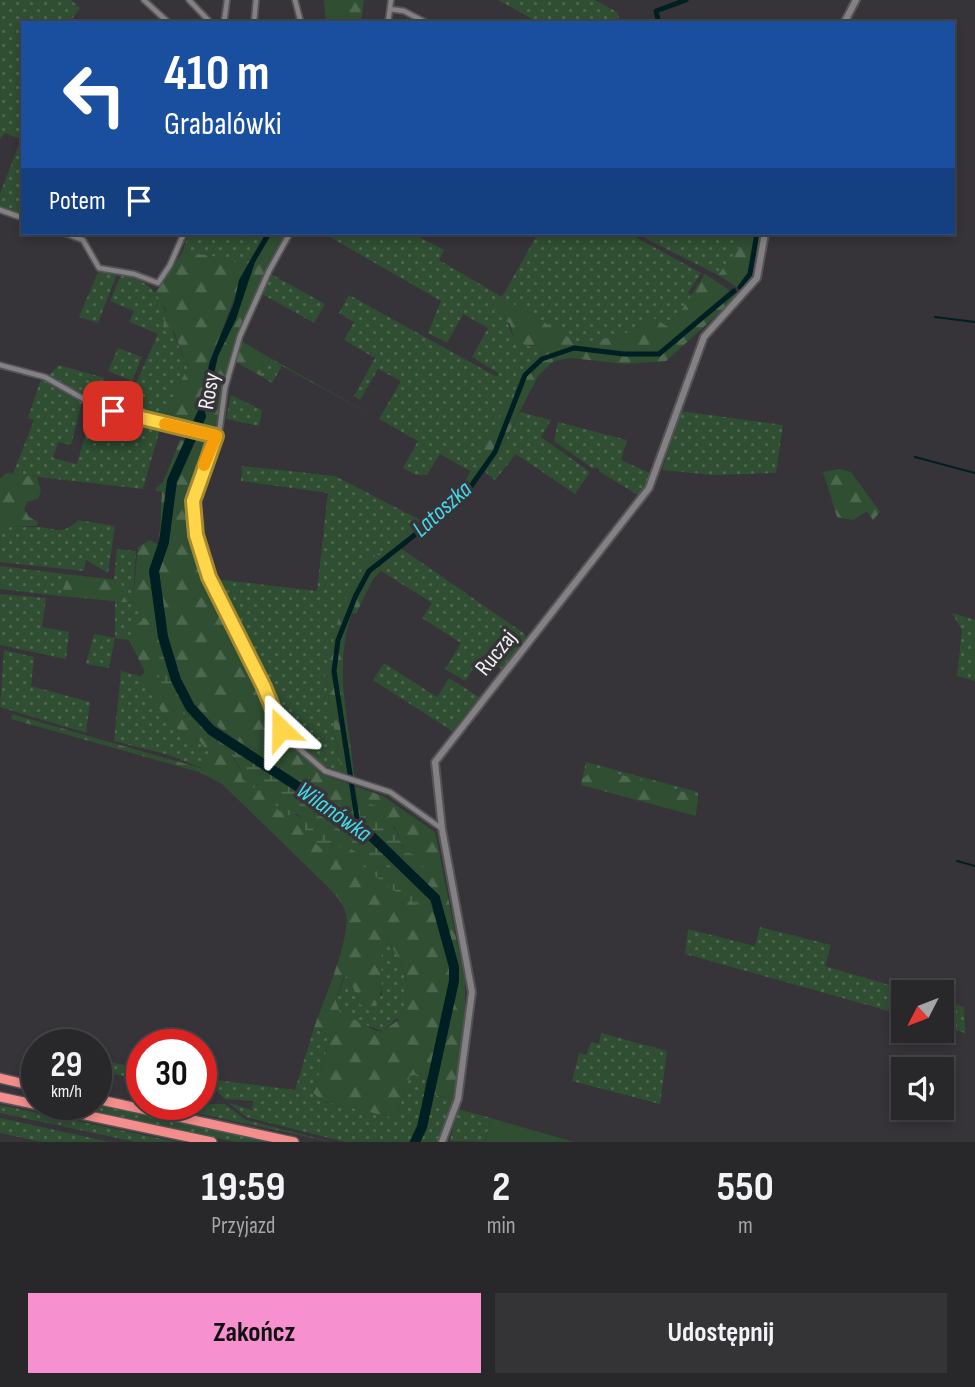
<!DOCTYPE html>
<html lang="pl">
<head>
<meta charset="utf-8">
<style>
	body { margin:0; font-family:"Sofia Sans Condensed",sans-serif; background:#343336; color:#f1f3f6; height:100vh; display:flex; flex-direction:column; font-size:26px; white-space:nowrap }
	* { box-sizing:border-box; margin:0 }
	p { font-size:23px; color:#a5a5a8 }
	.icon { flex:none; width:38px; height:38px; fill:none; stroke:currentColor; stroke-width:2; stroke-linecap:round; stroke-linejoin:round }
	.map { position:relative; height:1142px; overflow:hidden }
	.details { display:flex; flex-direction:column; background:#28272a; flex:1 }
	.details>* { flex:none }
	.guide { position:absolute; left:21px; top:21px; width:934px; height:214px; border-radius:0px; box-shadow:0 4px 10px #0003,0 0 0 2px #444447; background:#1a4fa0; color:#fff; overflow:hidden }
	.needle { width:46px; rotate:228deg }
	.controls { position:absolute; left:891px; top:980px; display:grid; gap:14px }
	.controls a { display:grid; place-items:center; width:63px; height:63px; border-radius:0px; background:#28272a; box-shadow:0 4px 10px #0003,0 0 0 2px #444447; font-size:35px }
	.speed { position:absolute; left:21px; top:1029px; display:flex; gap:14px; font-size:35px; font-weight:700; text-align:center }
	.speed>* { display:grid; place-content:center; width:91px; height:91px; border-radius:50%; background:#28272a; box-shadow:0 4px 10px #0003,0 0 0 2px #444447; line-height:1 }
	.speed small { font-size:18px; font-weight:400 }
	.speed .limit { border:10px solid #d22; background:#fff; color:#111 }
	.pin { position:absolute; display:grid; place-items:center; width:60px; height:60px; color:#fff; margin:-30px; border-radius:14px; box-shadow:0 4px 10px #0006 }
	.me { position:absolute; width:77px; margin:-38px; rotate:337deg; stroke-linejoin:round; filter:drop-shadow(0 0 5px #0008) }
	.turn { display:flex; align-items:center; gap:24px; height:147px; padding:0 28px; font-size:32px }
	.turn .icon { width:91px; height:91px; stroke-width:2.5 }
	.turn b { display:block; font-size:49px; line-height:60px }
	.then { display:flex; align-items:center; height:66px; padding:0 28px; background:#0003; gap:14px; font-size:26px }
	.eta { display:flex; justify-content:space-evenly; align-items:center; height:119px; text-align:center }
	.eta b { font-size:42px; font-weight:700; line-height:49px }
	.action { display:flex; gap:14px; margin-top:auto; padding:14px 28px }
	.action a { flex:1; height:80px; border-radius:0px; background:#f690cf; color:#111; font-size:28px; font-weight:700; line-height:80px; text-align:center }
	.action a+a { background:#343336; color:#f1f3f6 }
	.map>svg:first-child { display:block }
	.grass { fill:url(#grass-dots) }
	.forest { fill:url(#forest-firs); fill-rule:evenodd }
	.wetland { fill:url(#wetland-marsh) }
	.garden { fill:#2f4e32 }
	.water { fill:#001f22 }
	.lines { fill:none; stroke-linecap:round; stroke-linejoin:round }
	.stream { stroke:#001f22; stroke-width:2 }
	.canal { stroke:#001f22; stroke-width:5 }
	.river { stroke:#001f22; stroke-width:10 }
	.minor-casing { stroke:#555356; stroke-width:8 }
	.tertiary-casing { stroke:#555356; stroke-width:10 }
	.motorway-casing { stroke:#555356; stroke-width:12 }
	.minor { stroke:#848185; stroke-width:4.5 }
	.tertiary { stroke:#848185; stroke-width:6 }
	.motorway { stroke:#f48e8d; stroke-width:9 }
	.route-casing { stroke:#a68a30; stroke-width:18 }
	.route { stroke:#ffd54a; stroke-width:12 }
	.slow { stroke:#f59e0b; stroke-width:12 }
	.labels { text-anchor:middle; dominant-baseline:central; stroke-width:7; stroke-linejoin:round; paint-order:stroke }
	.street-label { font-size:23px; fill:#f1eff2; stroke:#363438 }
	.water-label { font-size:24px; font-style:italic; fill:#44d9e9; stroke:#363438 }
</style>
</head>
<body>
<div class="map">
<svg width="975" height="1142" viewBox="0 0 975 1142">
	<defs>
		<pattern id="grass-dots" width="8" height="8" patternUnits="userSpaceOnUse" patternTransform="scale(1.75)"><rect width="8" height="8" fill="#2f4e32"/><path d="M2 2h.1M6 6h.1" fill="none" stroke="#4e6850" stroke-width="1.8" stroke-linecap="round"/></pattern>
		<pattern id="forest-firs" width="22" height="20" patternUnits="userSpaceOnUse" patternTransform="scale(1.75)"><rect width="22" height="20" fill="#2f4e32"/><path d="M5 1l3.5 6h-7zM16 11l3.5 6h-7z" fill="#4e6850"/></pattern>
		<pattern id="wetland-marsh" width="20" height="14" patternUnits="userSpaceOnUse" patternTransform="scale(1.75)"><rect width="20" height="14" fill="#2f4e32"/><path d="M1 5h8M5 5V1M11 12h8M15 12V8" fill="none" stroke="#4e6850"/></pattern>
	</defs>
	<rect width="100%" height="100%" fill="#363438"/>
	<!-- grass -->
	<path class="grass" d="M0,0h71l9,8 -11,15h-46v61l-4,6 4,4v122l-23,-8v-14l21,-55 -16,-6 -5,6z
		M498,0h97l22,12 2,5 -4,6h-76z
		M189,233h40l13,5 3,-5h21l-19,32 -40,-10 -25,-2z
		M323,233l32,2 57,-2 32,17 -5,10 63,37 36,-64h90l73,40 -13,20 4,3 -22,32 -23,-14 -12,14 -14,8 -43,7 -76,-45c2,15 6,28 12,41l15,7h11l4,6 -28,36 -44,84 -32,-18 -13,21h-11l-13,-7 15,-27 -39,-22 22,-38 -23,-12 -18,31 -6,-4 21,-38 -31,-18 10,-18 -15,-9 10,-18 148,82 1,-4 -26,-16 16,-29 -25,-14 -16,29 -19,-10 13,-32z
		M635,233h119l-1,3 -4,-1 -31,40z
		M98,272l19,2 -19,49 -19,-6z
		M271,274l54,30 -11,19 -52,-29z
		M121,275c21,2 44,20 45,42l22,50 -12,24 2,7 -6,-1 -7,23 -41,-10 34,-76 -29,-12 5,-11 -24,-10z
		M118,348l24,9 -10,24 -24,-10z
		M265,355l112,63 -95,-52 -10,17 -11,-7z
		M59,365l46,13 -9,20 14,4 -2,4 -13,-4 -46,-27z
		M41,379l41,23 -11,43 -13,-3 -5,16 24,6 16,-57 68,18 -18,64 -130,-15 21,-54 -6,-2z
		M231,395l31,15 -3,16 -33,-7z
		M681,411l102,14 -7,48 -64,2 -50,-5z
		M520,412l31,8 -10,17 49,35 -15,22 -59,-40 -21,26 -9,-7 19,-26 -2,-2z
		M558,422l69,18 -6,20 33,15 -16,20 -38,-23 -2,-4h-6l-38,-27z
		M242,466l93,10 87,45 -55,41 -42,114 17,98 -25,-12 -29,-26 -73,-157 102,12 11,-98 -87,-12z
		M78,520l37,6 -7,47 -22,-13 -2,11 -84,-9v-35c12,-1 24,0 35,0 19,-1 25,11 43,-7z
		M399,547l126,87v8l-22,28 -21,-14 -17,25 -20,-12 16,-26 -39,-25 10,-15 -54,-34z
		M117,549l19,2 -3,48 -19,-20z
		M0,566l65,8 2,5 -7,17 -60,-7z
		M0,594l46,4 -4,29 27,5 -3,27 -66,-14z
		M115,601l19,2 13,15 -14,10 -4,12 -14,-2 -6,30 -23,-4 8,-30 21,4z
		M952,613l23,7v61l-18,-5 5,-46z
		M4,650l30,7 -3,29 59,16 -4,31 -86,-26z
		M384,663l53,34 12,-19 30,19 -27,34 -79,-51z
		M121,671l19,5 27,45 17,13 4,11 10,-6 15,19 -12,10 -32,-13 -55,-14z
		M586,762l112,30v4l-102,-27 -14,10z
		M760,927l71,18 -6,21 88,26h-10v23l-218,-61 3,-25 67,17z
		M384,936c23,31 27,45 17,83h-5l-13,12 -30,-10 -14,-9 -3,-11 9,-25 3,1 13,28 21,-10 -2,-38z
		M942,1001l22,6 1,26 -23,-7z
		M314,1028l17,8 -18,57 10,8 72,17 15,-42 17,-4 -7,53 -9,17h-66l-99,-25 -17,-14 23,7 1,-9 -28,-2 -12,-11 -12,-1v-9l94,12z
		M601,1033l66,18 -7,53 -88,-23 7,-28 7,2 5,-13 8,2z
		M96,1059l46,10v11l-46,-10z
		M431,1094l23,6 -14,42h-23l7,-15z
		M59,1104h37l177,38h-37z
		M153,1104h72l21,16 86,22z
		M0,1105l25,5 152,32h-41l-136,-29z
		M458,1109l33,9 -6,24 -35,-1z
		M0,1118l110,24h-68l-42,-9z"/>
	<!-- forest -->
	<path class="forest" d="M324,0h40l-3,23h-35z
		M272,233h16l-14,20 -36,84 -23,92h-14l17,-73 37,-94z
		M754,233h9l-6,35 -14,23 -25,-16 31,-41 4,2z
		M182,253l25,2 40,10 -37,96 -16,66 -29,-7 7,-23 5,1 -1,-7 12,-24 -14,-35 -11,-4 3,-19 -11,-16z
		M705,274l33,22 -72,65 -41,3 -54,-6 -17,3 -16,15 -35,68 3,3 -20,26 -2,-1 -22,28 -63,47 -19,19 -2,3 3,2 -8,8 -17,35 -4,-1c-20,58 -2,106 2,164l-12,-3 -17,-98 16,-68 11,-23 15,-23 91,-68 58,-106 28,-36 -4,-6 -15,-1 -11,-6 -4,-15 -16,-12 8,-15 76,46 43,-7 14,-8 12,-14 23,14z
		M240,340l25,15 -4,21 -27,-15z
		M190,432l21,8 -16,40 -7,32 12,49 61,127 13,37 47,49 62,22 52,36 30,150v34l-11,84 -27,-8v-20l-17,4 -15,42 -72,-17 -10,-8 18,-57 -17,-8c8,-24 37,-90 32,-113 -2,-11 -10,-20 -18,-28l-106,-103 -23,-12 -188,-53 1,-5 188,54 13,-10 -15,-19 -10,7 -4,-12 -17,-13 -27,-45 5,-4 -16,-32 3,-12 14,-10 -12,-15 -74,-7 7,-17 -2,-5 53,6 15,19 5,-52 12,-7 9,5 3,-53 -6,-1v-3l7,-6 17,-42 6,1zM179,676l13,25 15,17 31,24 25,10 24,22 71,43 1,-14 36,24 9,23 24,32 -39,-23v6l33,32 -58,-28 1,-9c-21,-21 -58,-44 -87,-50l-10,-19 -26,-20 -14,-20 -59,-53 -4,-15zM385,937c22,30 26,45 16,81l-18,13h-7l-36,-19 -4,-11 8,-25 4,1 13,28 15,1c11,-20 1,-46 9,-69z
		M839,469l12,3 29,40 -7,8 -6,-9 -14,9 -16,-3 -14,-45z
		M6,473l31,4 4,14 -3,8 -11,3 -3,7 5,8 9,5 -1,4 -37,1v-48z
		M596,768l102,28 -2,20 -115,-31 1,-6z"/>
	<!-- wetland -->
	<path class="wetland" d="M156,647l23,20c-1,36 53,76 84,85l1,-18 7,1 10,12 -1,13 -6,3 84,54 1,-15c24,-2 38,28 45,48 15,6 22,17 24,33l-22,-17 -17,-6v5l33,32 -5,8c-21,-9 -34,-26 -54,-36l2,-9 -20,-16 -7,6 -18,-3 -14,-11 -2,-16 -7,-6 -6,2 -13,-6 -10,-19 -11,-1 -15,-11c0,-31 -56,-55 -72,-80 -6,-9 -17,-36 -18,-46z"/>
	<!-- garden -->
	<path class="garden" d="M491,1118l83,24h-89z"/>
	<!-- water -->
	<path class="water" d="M266,233h6l-17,29 -19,57 -18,37 -17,73 -7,-2 16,-66 24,-58 5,-23z"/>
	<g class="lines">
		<!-- stream -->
		<path class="stream" d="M935,317l40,5
			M915,457l60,16
			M957,861l18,5"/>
		<!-- canal -->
		<path class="canal" d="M659,23l-3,-12 30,-11
			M740,287l10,-13 7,-41
			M358,825l-24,-154 4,-31 18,-45 13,-24 95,-75 31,-44 30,-77 17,-16 32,-11 50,6h35l75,-63"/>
		<!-- river -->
		<path class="river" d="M201,416l-29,65 -8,61 -10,29 9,66 13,43 14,27 21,23 155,101 69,67 19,69v14l-32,146 -7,15"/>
		<defs>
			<path id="minor" d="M144,0l25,23
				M189,0l22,23
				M295,0l6,23
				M390,9l14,2 23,12
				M224,23l3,-23
				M254,23l2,-23
				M388,23l3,-23
				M0,210l23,8
				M64,233l19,7 16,28 35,6 24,9 12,-18 14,-32
				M290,233l-21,38 -29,65 -15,52 -5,39 -23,60 -4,30 9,41 85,180 38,33 65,21 51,36
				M0,365l45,12 51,29 120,30"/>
			<path id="tertiary" d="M844,23l12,-23
				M442,1142l16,-43 14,-107 -30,-163 -7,-67 214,-274 55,-151 53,-59 8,-45"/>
			<path id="motorway" d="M0,1078l37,9
				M0,1097l212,45
				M96,1099l198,43"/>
		</defs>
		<!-- minor casing -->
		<use href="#minor" class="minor-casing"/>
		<!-- tertiary casing -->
		<use href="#tertiary" class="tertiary-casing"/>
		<!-- motorway casing -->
		<use href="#motorway" class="motorway-casing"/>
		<!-- minor -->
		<use href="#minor" class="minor"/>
		<!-- tertiary -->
		<use href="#tertiary" class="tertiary"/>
		<!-- motorway -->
		<use href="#motorway" class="motorway"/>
	</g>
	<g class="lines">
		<defs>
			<path id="route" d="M113,411l103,25 -23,65 3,34 13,42 55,110 17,42"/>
		</defs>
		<!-- route casing -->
		<use href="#route" class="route-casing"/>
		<!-- route -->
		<use href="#route" class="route"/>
		<!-- slow -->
		<path class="slow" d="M165,424l51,12 -12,29"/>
	</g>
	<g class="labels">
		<!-- street labels -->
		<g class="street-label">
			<text transform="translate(209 391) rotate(-80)">Rosy</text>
			<text transform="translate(496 653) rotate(-51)">Ruczaj</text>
		</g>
		<!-- water labels -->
		<g class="water-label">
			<text transform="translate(442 509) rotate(-42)">Latoszka</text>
			<text transform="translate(334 812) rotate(35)">Wilanówka</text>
		</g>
	</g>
</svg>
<div class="controls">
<a><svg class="needle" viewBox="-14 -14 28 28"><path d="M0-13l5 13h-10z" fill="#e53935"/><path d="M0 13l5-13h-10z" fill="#a5a5a8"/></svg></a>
<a><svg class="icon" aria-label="sound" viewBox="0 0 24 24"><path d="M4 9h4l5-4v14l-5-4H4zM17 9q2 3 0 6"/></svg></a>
</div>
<div class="speed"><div>29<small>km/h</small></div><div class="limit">30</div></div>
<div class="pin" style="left:113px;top:411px;background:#d93025"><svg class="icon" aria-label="arrive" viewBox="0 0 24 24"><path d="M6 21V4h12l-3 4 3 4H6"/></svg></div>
<svg class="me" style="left:281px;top:729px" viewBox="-20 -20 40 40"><path d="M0-17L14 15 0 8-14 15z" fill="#ffd54a" stroke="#fff" stroke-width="4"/></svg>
<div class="guide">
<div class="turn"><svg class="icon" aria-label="left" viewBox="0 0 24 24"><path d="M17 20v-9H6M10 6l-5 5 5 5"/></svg><div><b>410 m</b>Grabalówki</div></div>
<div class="then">Potem<svg class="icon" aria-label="arrive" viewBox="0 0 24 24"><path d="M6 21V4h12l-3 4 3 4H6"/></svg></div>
</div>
</div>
<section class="details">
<div class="eta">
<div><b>19:59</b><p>Przyjazd</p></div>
<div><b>2</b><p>min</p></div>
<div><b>550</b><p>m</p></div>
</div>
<div class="action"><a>Zakończ</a><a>Udostępnij</a></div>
</section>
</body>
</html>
